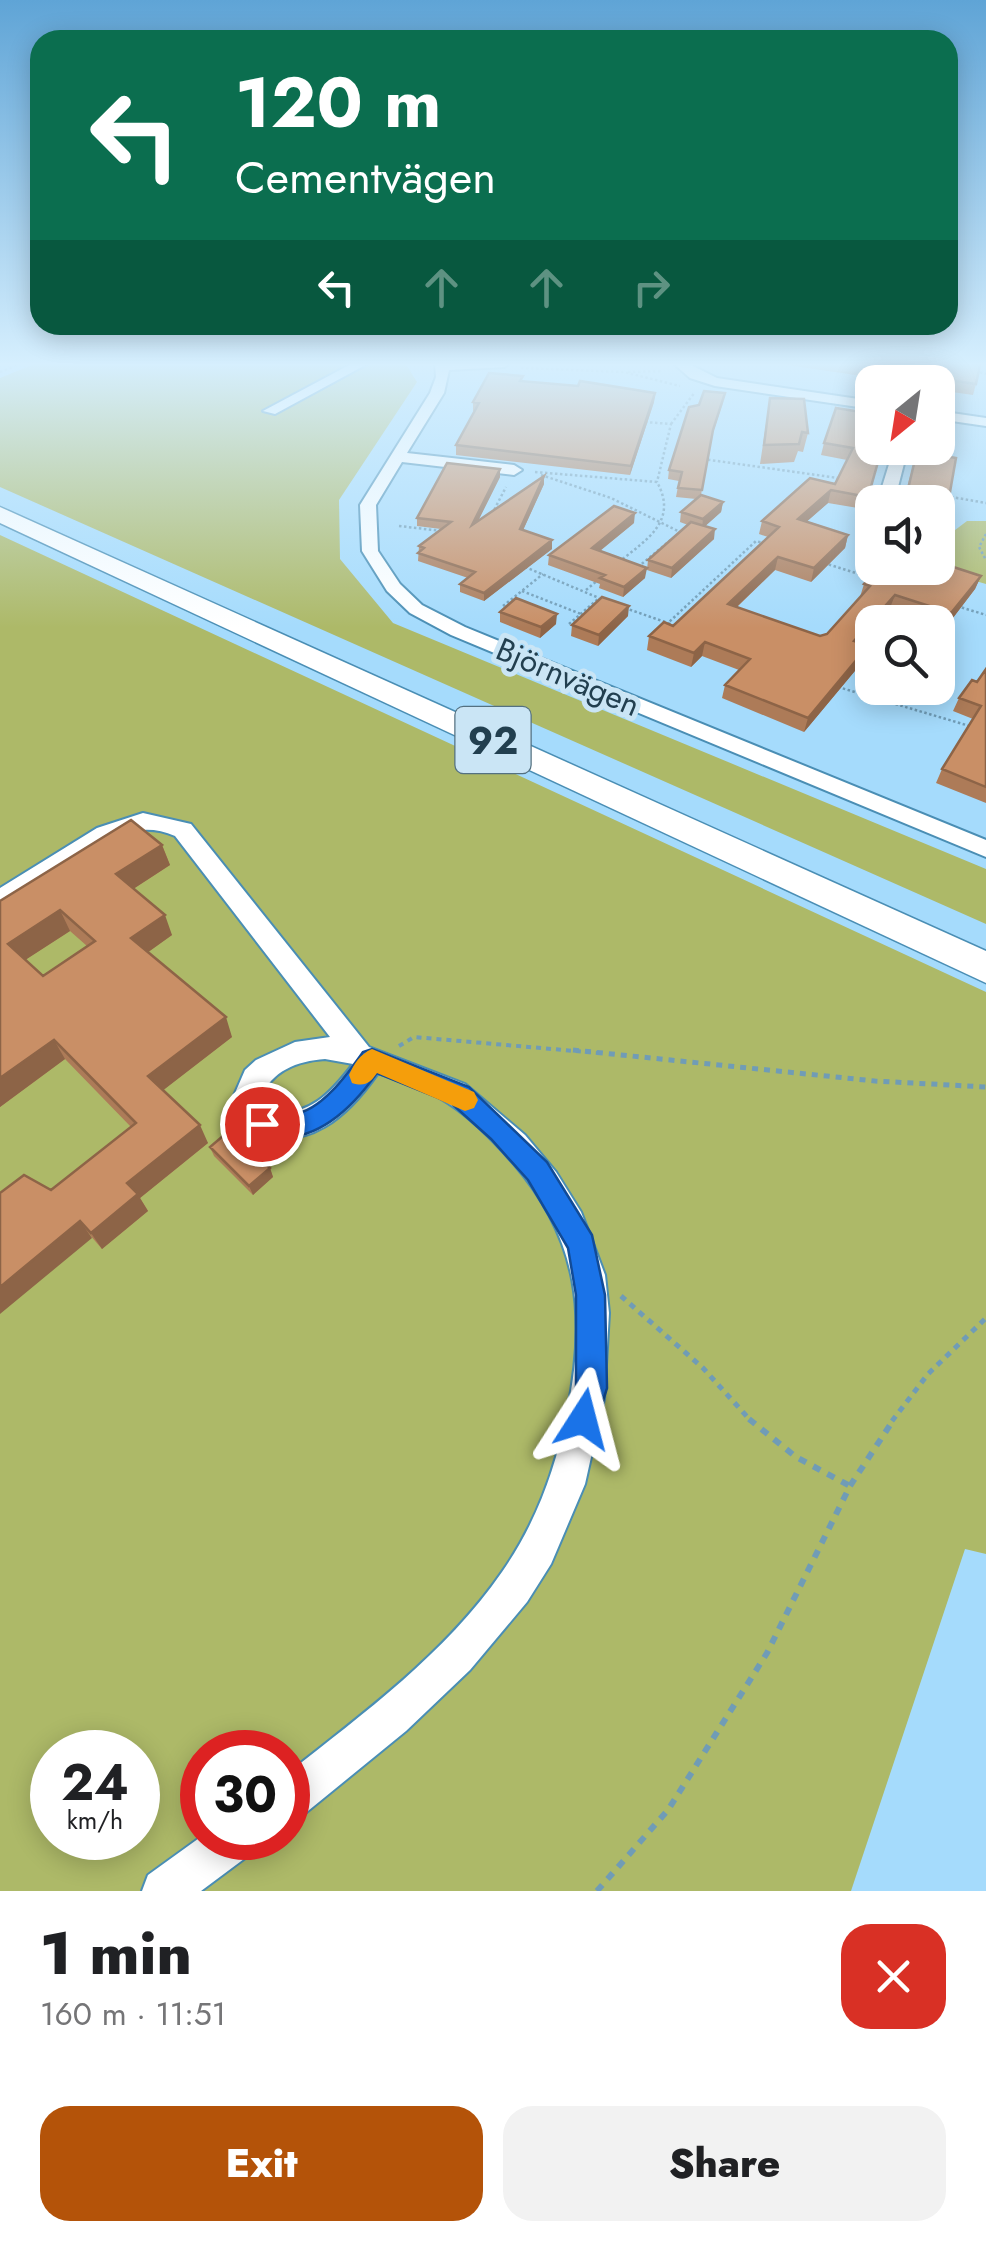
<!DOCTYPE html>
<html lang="en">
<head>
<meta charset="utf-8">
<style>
	body { margin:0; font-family:Jost,sans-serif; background:#f2f2f2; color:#202124; height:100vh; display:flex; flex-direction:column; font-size:38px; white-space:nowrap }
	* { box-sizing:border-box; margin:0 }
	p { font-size:32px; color:#757577 }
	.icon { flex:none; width:55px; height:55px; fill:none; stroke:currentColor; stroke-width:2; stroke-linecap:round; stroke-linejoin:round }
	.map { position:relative; height:1891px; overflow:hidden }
	.drawer { display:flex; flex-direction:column; background:#fff; flex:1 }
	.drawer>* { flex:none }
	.top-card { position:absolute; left:30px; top:30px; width:928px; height:305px; border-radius:30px; box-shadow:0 5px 25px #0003; background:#0b6e4f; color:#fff; overflow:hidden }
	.needle { width:65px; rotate:210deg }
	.tools { position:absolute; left:855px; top:365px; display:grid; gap:20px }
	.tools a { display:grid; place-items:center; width:100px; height:100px; border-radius:20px; background:#fff; box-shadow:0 5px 25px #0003; font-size:50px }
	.speed { position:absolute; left:30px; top:1730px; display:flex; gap:20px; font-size:50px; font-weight:700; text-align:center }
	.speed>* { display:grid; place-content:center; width:130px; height:130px; border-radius:50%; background:#fff; box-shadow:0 5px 25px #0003; line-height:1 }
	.speed small { font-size:25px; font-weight:400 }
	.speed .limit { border:15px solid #d22; background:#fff; color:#111 }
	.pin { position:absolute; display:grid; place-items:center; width:85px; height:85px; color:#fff; margin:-42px; border:5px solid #fff; border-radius:50%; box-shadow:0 2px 10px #0007 }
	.me { position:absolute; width:110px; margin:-55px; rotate:9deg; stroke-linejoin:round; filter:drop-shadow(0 0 8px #0008) }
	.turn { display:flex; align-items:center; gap:35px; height:210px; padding:0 40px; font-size:45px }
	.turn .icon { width:130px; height:130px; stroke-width:2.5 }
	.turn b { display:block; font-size:70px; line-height:85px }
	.lanes { display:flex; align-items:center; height:95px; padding:0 40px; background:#0003; justify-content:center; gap:50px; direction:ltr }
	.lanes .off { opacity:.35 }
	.round { display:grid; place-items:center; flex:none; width:105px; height:105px; border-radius:30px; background:#f2f2f2 }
	.overview { display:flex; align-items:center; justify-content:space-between; height:170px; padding:0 40px }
	h1 { font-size:60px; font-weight:800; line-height:75px }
	.button { display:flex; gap:20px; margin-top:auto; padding:20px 40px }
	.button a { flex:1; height:115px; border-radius:30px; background:#b45309; color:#fff; font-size:40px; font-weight:800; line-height:115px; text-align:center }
	.button a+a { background:#f2f2f2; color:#202124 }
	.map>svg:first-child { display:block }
	.green { fill:#adb968; fill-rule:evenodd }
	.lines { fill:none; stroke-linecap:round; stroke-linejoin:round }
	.minor-casing { stroke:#4a8eb4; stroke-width:4 }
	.highway-casing { stroke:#4a8eb4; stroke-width:3 }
	.path-far3 { stroke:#709cb6; stroke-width:2.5; stroke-dasharray:2.5 2.5; stroke-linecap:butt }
	.path-far2 { stroke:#709cb6; stroke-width:4; stroke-dasharray:5 5; stroke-linecap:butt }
	.path-far1 { stroke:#709cb6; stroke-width:5; stroke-dasharray:6 6; stroke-linecap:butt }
	.path { stroke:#709cb6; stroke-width:6; stroke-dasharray:8 8; stroke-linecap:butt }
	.minor { fill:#fff; fill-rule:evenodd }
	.highway { fill:#fff; fill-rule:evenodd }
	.wall { fill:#ad7b58; fill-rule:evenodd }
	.shaded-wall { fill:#8d6447 }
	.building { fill:#c98f66; stroke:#8d6447; stroke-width:2.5; fill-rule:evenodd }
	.route { fill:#1a73e8; stroke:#114b97; stroke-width:2.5 }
	.slow { fill:#f59e0b }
	.labels { text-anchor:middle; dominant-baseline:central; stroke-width:10; stroke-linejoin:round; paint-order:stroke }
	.far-street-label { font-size:32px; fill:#223f4f; stroke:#cae5f5 }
	.shield { fill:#cae5f5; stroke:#547181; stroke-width:2.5 }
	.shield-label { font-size:38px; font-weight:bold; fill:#223f4f }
</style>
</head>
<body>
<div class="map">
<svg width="986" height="1891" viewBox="0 0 986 1891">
	<rect width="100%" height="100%" fill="#a5dbfc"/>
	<!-- green -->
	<path class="green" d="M37,363h368l12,19 -78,118 1,59 53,64 593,246v55l-986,-437v-109z
		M967,521h19v63l-56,-16h8v-25z
		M0,535l986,457v562l-21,-5 -114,342h-851zM52,1752h86v86h-86zM202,1752h86v86h-86z"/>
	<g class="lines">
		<defs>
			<path id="minor" d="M353,363h16l-94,51 -12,-3z
				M435,363h75l-6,4 -55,3 -5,23 -37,60 107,12 8,5 -8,5 -112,-13 -26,43 2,46 22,33 22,21 43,22 521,213v17l-535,-222 -41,-22 -23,-22 -25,-40 -2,-46 70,-112 6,-16z
				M673,363h14l30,15 155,23v8l-157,-23 -25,-8z
				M938,411l48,7v8l-48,-7z
				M894,448h14l-10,39 -8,5 -8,-5z
				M143,813l48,11 178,223 96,37 60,51 31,37 25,40 24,63 4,38 -5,86 -19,85 -34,80 -24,38 -57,68 -64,61 -103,84 -15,6v-48c76,-60 158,-120 214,-201 34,-49 53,-101 65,-160 20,-95 12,-172 -53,-248 -19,-22 -41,-45 -66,-61 -21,-14 -47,-21 -70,-30 -30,43 -70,80 -125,60l-21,-33 13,-30 11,-10 39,-18 35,-5 -155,-201c-65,-30 -118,55 -175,72v-20l97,-60zM325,1059l28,5c-22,29 -44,53 -82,48l-10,-14c10,-27 36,-37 64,-39z
				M202,1836l57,2 -7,15 -51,38h-59l6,-16z"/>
			<path id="highway" d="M0,507l986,444v32l-986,-460z"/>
		</defs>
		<!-- minor casing -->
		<use href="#minor" class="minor-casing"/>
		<!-- highway casing -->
		<use href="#highway" class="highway-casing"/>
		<!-- path-far3 -->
		<path class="path-far3" d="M521,368l103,4 56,14
			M975,371l11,3
			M0,372l23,-9
			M628,372l35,-1
			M645,422l26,2 -14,58
			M671,424l24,-32
			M703,459l135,19
			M535,472l122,10c21,38 -9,57 -37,79
			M541,475l70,23 69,34
			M946,496l40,7
			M492,514l14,-27
			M399,526l43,5
			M986,534l-7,13 7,13
			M824,563l48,15
			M525,567l74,31
			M638,567l35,-29
			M586,590l12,-10
			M522,591l59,23
			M503,606l40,-32
			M957,606l29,9
			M625,608l43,15
			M569,624l29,-25
			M675,626l-7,-3 88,-82 7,2
			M838,687l135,40"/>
		<!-- path-far2 -->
		<path class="path-far2" d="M399,1046l15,-9 184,16"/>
		<!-- path-far1 -->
		<path class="path-far1" d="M573,1050l302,31 111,6
			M621,1296l82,72 48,53
			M892,1421l36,-47 58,-56"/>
		<!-- path -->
		<path class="path" d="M749,1419l47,38 54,29
			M597,1891l71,-81 99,-157 83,-167 44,-67"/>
		<!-- minor -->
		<use href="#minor" class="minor"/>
		<!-- highway -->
		<use href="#highway" class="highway"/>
	</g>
	<!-- wall -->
	<path class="wall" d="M774,363h133l-5,19z
		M940,363l36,21 -3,11 -35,-5v-8h-4z
		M523,381l132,12 -1,9 -24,73 -174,-20v-10l18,-34h-1v-9z
		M770,398l38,35 -5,19 -5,-1 -4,11 -34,2z
		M723,402l-12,37 -10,56 22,7 -2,10 -16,14 9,13 -43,39 -24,-8 1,-10 40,-35 -8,-3 1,-10 15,-13 -20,-2 3,-16 -11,-2 1,-9z
		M824,443l59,5 -19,61 -36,-6 -21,18 41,14 -3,13 -34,34 -36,-12 -38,37 83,29 7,-2 33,-37 4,-13 117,-8 -6,13 -29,38 -8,-3v-2h-5l-43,-14 -12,14h-6v7l-12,14 8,3 -4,14 -60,72 -82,-34 3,-13 14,-15 -37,-14 -11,11 -44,-17 2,-14 24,-10 95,-89 -9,-3 3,-13 73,-37 12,-24 -26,-5z
		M917,451l30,58 -4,14 -5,-1v-20h-35z
		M500,469v8l-22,44 66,-45v8l-21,46 29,19 -68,52 -24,-9v-8l8,-6 -50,-17 1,-15 22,-17 -24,-3v-8z
		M634,523l-34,28 45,27 -22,19 -24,-9 1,-4 -52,-19 1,-10z
		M500,612l56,12 -16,14 -40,-16z
		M628,616l-30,30 -27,-10 1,-11z
		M986,669v134l-50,-20 6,-14 31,-50 -20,-8 6,-13 18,-16z
		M162,845l8,20 -37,24 39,46 -24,17 84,85 -69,53 45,53 -68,55 8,13 -46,38 -51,-59 80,-63 -66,-68 -65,48v-206zM70,931l17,15 -44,30 -18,-16z
		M210,1147l60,21 3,9 -20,18 -39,-39z"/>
	<!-- shaded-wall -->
	<path class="shaded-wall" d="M655,393l-1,9 -24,73 1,-9z
		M500,469v8l-28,56v-8z
		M544,476v8l-24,53v-8z
		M831,490l-3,13 -33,29 3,-13z
		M723,502l-2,10 -19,17 1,-10z
		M635,513l-1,10 -43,35 1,-10z
		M715,529l-1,10 -43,39 1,-10z
		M848,535l-3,13 -34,34 3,-14z
		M552,540v9l-68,52v-8z
		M778,557l-3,13 -49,47 2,-13z
		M647,568l-2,10 -22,19 1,-10z
		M981,576l-6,13 -29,38 5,-14z
		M895,595l-5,13 -12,14h-6v7l-22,26 4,-14z
		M629,606l-1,10 -30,30 1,-11z
		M557,614l-1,10 -16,14 1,-11z
		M705,642l-3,14 -11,11 3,-14z
		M868,646l-4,14 -60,72 4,-14z
		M162,845l8,20 -46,30 -8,-21z
		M60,910l10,21 -51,33 -11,-20z
		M165,915l7,20 -32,23 -9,-20z
		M226,1017l6,20 -75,58 -9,-19z
		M54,1040l11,19 -65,48v-29z
		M200,1125l8,18 -68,55 8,13 -46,38 -11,-16 36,-50z
		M270,1168l3,9 -20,18 -4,-9z
		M80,1221l12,17 -92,76v-27z"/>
	<!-- building -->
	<path class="building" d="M846,363h61l-2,8z
		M940,363h32l8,2 -4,19 -40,-6z
		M489,373l34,3 -3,5 58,5 2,-5 75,12 -24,73 -175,-21 23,-42 -6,-1z
		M704,391l21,2 -12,37 -11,60 -24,-2 4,-16 -13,-2 20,-63 10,-2z
		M770,398l34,1 4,34 -6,-1 -3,12 -35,1z
		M836,408l25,4 11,5v31h10l-14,49 -37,-7 -33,29 50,16 -34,33 -36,-11 -50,47 92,32 7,-2 43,-48 -6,-2 15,-16h59v-6l43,14 -30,37 -56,-18 -41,46 14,5 -60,72 -83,-33 25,-26 -45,-17 -11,11 -45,-17 15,-14 9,4 106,-99 -17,-6 48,-43 25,6 18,-36 -29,-5z
		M917,451l39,7 -9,51 -9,-2v-5h-33z
		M447,463l53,6 -28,56 72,-49 -24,53 32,11 -68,53 -24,-9 15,-12 -57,-19 6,-5 -5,-2 32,-24 -34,-4z
		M701,495l22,7 -20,17 -22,-7z
		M614,506l21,7 -43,35 55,20 -23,19 -24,-9 5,-3 -56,-20z
		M691,522l24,7 -43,39 -24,-8z
		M602,597l27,9 -30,29 -27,-10z
		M516,598l41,16 -16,13 -41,-15z
		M986,669v118l-44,-18 39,-63 -22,-8 13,-18 5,2z
		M131,820l31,25 -46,29 49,41 -34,23 95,79 -78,59 52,49 -73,58 11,11 -47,39 -11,-12 -80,66v-94l24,-18 27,15 85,-67 -82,-83 -54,38v-177zM60,910l35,31 -52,35 -35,-32z
		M230,1130l40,38 -21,18 -39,-39z"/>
	<!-- sky -->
	<linearGradient id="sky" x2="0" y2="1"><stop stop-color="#5fa4d6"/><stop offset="0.58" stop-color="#d6effe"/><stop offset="1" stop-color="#d6effe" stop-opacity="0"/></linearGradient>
	<rect width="986" height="628" fill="url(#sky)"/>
	<!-- route -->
	<path class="route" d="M372,1049l97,38 78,75 45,73 13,60 2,93 -13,42 -11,5 -11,-5 -5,-11 9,-31v-93l-8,-47 -40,-68 -37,-41 -40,-36 -74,-30c-29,41 -71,79 -124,59l-4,-8 4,-8c14,-5 26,-1 40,-2 28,-2 55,-41 70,-62z"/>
	<!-- slow -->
	<path class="slow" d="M372,1049l102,43 4,8 -4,8 -9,3 -88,-38c-7,10 -12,14 -25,10l-3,-8c5,-11 11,-21 23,-26z"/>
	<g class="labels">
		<!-- far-street labels -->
		<g class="far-street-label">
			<text transform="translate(568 677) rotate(23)">Björnvägen</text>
		</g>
		<!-- shield labels -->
		<rect class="shield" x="455.5" y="707" width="75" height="66" rx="8"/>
		<g class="shield-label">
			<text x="493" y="740">92</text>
		</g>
	</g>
</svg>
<div class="tools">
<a><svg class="needle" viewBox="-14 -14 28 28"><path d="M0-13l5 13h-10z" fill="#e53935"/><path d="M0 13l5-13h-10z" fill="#757577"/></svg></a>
<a><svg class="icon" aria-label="sound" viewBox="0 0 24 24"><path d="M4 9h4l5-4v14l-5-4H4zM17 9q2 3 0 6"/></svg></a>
<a><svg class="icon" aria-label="search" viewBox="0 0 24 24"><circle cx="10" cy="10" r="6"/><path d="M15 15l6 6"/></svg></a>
</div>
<div class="speed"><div>24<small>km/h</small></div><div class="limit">30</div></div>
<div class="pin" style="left:262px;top:1124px;background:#d93025"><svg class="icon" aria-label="arrive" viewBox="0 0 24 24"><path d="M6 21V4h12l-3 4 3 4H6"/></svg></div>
<svg class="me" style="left:583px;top:1419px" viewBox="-20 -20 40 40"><path d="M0-17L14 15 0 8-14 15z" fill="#1a73e8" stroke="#fff" stroke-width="4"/></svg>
<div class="top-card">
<div class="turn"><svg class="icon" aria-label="left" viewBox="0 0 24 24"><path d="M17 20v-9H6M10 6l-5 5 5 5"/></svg><div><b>120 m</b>Cementvägen</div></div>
<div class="lanes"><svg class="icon" aria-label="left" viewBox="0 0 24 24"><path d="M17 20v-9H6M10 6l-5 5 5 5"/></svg><svg class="icon off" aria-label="ahead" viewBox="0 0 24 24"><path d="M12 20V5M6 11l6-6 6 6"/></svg><svg class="icon off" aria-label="ahead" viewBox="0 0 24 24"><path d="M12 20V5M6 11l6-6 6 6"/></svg><svg class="icon off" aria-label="right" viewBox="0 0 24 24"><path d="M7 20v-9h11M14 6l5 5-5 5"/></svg></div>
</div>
</div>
<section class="drawer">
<div class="overview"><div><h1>1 min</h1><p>160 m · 11:51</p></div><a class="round" style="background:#d93025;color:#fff"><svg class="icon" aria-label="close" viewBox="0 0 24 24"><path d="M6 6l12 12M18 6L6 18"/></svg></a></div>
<div class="button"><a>Exit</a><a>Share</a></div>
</section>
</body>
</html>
